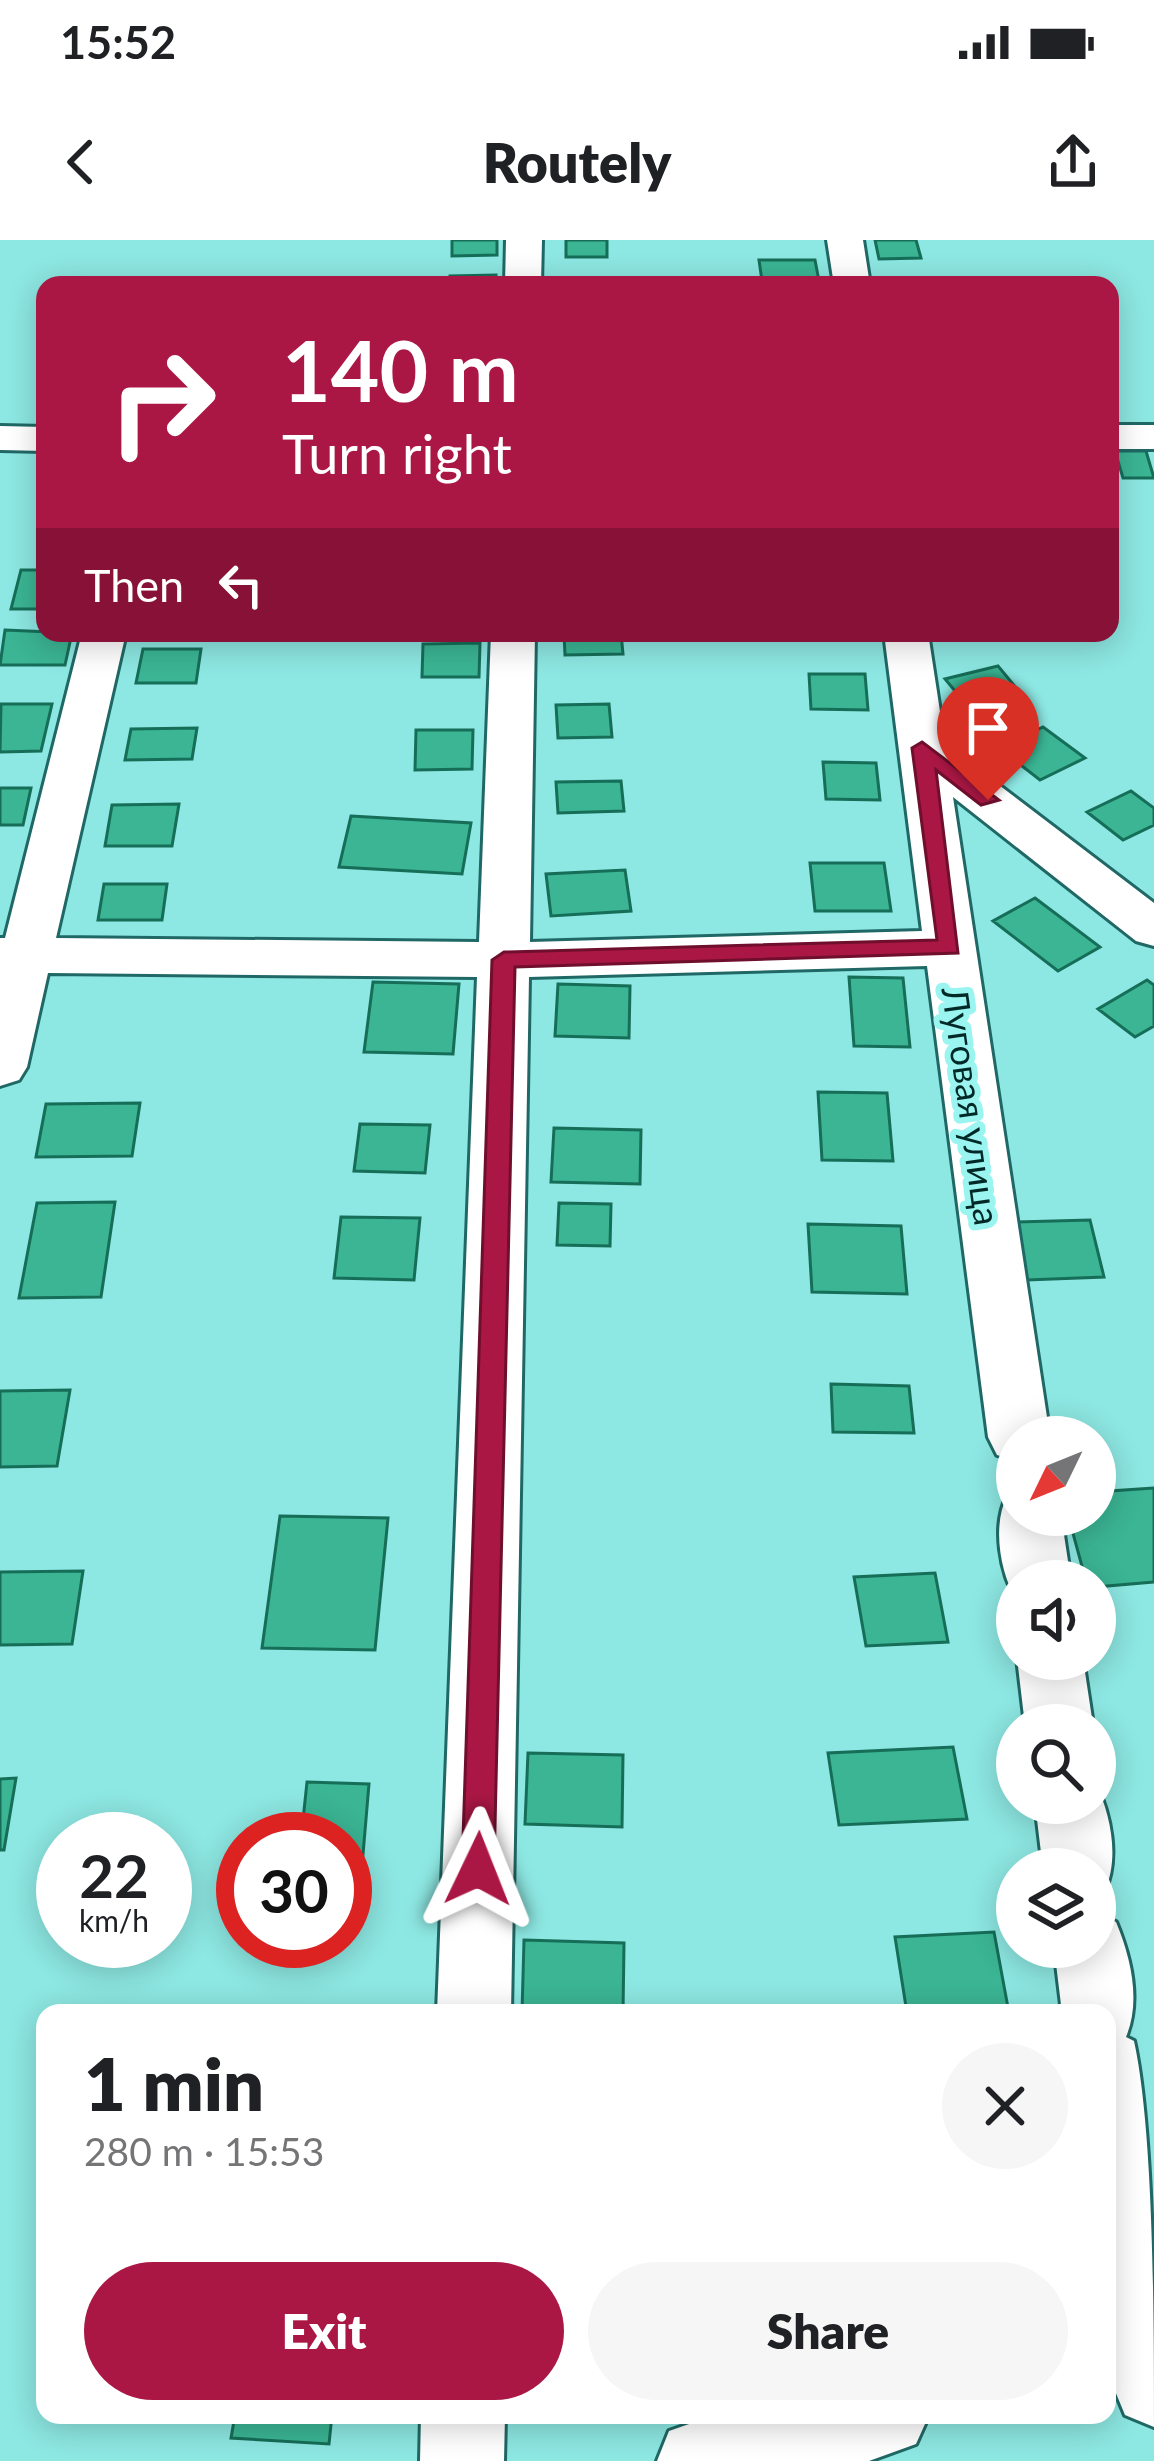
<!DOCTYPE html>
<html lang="en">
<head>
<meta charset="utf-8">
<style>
	body { margin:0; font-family:Lato,sans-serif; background:#f6f6f6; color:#202124; height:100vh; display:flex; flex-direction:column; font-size:45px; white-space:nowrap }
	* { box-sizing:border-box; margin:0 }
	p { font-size:39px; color:#757577 }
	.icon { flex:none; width:66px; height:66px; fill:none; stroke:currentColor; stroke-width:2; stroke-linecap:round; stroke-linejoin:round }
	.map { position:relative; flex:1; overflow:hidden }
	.sheet { position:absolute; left:36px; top:1764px; width:1080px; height:420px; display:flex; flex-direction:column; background:#fff; border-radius:24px; box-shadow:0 6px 30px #0003 }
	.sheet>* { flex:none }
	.guide { position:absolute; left:36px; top:36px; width:1083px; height:366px; border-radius:24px; box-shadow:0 6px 30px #0003; background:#ab1745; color:#fff; overflow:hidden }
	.needle { width:78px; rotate:227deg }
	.tools { position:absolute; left:996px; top:1176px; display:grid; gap:24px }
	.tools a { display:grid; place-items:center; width:120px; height:120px; border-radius:50%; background:#fff; box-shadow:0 6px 30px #0003; font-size:60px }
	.speed { position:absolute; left:36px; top:1572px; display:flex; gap:24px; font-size:60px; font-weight:700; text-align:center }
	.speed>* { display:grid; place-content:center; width:156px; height:156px; border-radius:50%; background:#fff; box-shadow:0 6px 30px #0003; line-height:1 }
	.speed small { font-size:30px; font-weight:400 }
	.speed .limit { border:18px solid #d22; background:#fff; color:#111 }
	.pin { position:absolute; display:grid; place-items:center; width:102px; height:102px; color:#fff; margin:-123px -51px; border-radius:50% 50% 50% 0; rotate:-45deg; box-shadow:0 0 12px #0007 }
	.pin .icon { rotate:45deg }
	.me { position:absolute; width:132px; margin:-66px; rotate:2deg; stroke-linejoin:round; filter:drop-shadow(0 0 9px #0008) }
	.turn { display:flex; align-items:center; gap:42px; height:252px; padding:0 48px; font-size:54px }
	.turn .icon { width:156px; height:156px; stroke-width:2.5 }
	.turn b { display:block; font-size:84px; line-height:102px }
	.then { display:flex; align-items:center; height:114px; padding:0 48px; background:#0003; gap:24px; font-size:45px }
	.round { display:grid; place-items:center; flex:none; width:126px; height:126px; border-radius:63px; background:#f6f6f6 }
	.head { display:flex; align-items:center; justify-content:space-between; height:204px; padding:0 48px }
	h1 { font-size:72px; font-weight:800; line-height:90px }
	.button { display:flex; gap:24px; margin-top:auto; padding:24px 48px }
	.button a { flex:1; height:138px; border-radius:72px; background:#ab1745; color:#fff; font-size:48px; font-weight:800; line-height:138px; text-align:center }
	.button a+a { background:#f6f6f6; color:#202124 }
	.status { display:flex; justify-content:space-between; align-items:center; height:84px; padding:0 60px; background:#fff; direction:ltr }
	.status svg { height:33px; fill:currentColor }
	header { display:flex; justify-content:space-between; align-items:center; height:156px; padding:0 48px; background:#fff; font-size:54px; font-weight:800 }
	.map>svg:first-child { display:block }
	.building { fill:#3bb594; stroke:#166e58; stroke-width:3 }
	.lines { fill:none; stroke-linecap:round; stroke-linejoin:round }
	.minor-casing { stroke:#206865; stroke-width:6 }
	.minor { fill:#fff; fill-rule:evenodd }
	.route { fill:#ab1745; stroke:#6f0f2d; stroke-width:3 }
	.labels { text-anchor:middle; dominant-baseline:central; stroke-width:12; stroke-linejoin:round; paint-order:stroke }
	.street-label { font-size:36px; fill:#002927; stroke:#9af4ef }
</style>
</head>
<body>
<div class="status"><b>15:52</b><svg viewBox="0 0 49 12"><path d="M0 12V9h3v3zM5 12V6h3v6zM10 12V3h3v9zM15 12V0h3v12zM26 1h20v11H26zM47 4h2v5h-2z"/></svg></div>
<header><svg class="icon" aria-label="back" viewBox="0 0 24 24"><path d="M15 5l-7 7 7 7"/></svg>Routely<svg class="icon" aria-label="share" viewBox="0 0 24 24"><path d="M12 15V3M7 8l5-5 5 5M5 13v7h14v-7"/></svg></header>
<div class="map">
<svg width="1154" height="2221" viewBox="0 0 1154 2221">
	<rect width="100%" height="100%" fill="#8de7e2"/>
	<!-- building -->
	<path class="building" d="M452,0h45v15l-45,1z
		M566,0h41v17h-41z
		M875,0h41l5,18 -42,1z
		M759,20h56l4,21h-57z
		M496,35v10h-46v-9z
		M1115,211h31l8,27h-31z
		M21,330h24v39h-34z
		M5,390l67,3 -7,32h-65z
		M564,393h57l2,21 -58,1z
		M480,403l-1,34h-57l1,-33z
		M143,409h58l-5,34h-60z
		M998,426l25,30 -53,13 -25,-30z
		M809,434h56l3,36 -57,-1z
		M1,464h51l-11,47 -41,1z
		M609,464l3,33 -54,1 -2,-33z
		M1043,487l42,31 -45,22 -41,-32z
		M197,488l-5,31 -67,1 6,-31z
		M416,490h57l-1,39 -57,1z
		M823,522l53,1 4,37 -54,-1z
		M621,541l3,30 -66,2 -2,-31z
		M0,548h31l-8,37h-23z
		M1131,551l23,17v17l-31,15 -36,-28z
		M179,564l-7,42h-67l7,-41z
		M351,576l120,7 -9,51 -123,-7z
		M810,623h74l7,48h-76z
		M625,630l6,41 -80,5 -5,-42z
		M104,644h63l-5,36h-64z
		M1035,658l65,49 -42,24 -65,-50z
		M849,737l54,1 7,69 -56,-1z
		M1147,740l7,5v41l-19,11 -37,-28z
		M373,742l86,2 -6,70 -89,-2z
		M558,744l72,2 -1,52 -74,-2z
		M818,852l69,1 6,68 -71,-1z
		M140,863l-8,53 -96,1 10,-53z
		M360,884l70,1 -5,48 -71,-2z
		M554,888l87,2 -1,54 -89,-2z
		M115,962l-14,95 -82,1 18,-95z
		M559,963l52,1 -1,42 -53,-1z
		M341,977l79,1 -6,62 -80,-2z
		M1090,980l14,57 -77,3 -13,-58z
		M808,984l93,2 6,68 -95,-2z
		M831,1144l78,2 5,47 -81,-1z
		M70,1150l-13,76 -57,1v-76z
		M1154,1248v94l-59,5v-6h-9l-18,-66h27v-23z
		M280,1276l108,2 -13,132 -113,-2z
		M83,1331l-11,73 -72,1v-73z
		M935,1333l13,69 -82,4 -12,-69z
		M953,1507l14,72 -128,6 -11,-72z
		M528,1513l95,2 -1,72 -97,-3z
		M16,1538l-12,72h-4v-71z
		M307,1542l62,2 -8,94 -16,-1v-38h-44z
		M994,1692l15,81h-102l-12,-76z
		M524,1700l100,3 -1,70h-101z
		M235,2175h97l-3,29 -98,-6z"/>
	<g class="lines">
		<defs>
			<path id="minor" d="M506,0h36l-1,45h-36z
				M827,0h36l7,45h-36z
				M1110,185h44v24h-44z
				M0,186l45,1v24l-45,-1z
				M82,393h44l-70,305 423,4 12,-309h44l-5,309 392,-11 -38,-298h44l17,111 209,159v43l-18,-5 -183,-144 97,640h-33v24l-20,-6 -9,-18 -61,-471 -398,11 -18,1036h-74l40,-1036 -429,-4 -21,94 -8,13 -19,6v-148h5z
				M1017,1253v22h44l10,66h-54v20c-17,-28 -25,-75 -10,-105z
				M1017,1418l66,1 10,66h-68z
				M1095,1541c16,35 25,77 9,112l-9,3v-27h-52l-8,-66h60z
				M1095,1674l21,8c15,36 25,79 10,115l8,4c20,91 20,282 20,386l-29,-12 -12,-29 -6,-42v-331h-45l-8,-66h41z
				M421,2175h84l-1,46h-84z
				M715,2175h214l-13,29 -47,17h-212l12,-30z"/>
		</defs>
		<!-- minor casing -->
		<use href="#minor" class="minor-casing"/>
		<!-- minor -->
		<use href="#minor" class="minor"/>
	</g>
	<!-- route -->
	<path class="route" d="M922,502l77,58 -18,5 -45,-35 22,183 -443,14 -21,902 -4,11 -12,4 -11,-4 -5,-11 30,-909 12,-8 433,-12 -25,-192z"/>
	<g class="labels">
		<!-- street labels -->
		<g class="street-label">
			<text transform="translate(972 866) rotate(82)">Луговая улица</text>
		</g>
	</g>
</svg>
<div class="tools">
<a><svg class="needle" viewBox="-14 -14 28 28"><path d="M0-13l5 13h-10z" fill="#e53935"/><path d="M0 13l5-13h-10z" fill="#757577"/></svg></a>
<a><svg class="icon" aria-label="sound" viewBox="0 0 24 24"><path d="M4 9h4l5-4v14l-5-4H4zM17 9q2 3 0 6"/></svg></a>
<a><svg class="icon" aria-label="search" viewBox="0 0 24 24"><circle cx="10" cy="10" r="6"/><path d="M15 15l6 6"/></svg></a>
<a><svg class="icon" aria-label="layers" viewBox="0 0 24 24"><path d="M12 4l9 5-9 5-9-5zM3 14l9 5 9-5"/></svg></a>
</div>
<div class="speed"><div>22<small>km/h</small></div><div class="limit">30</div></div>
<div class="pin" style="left:988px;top:560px;background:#d93025"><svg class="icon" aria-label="arrive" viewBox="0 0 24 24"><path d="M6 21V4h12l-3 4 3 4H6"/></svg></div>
<svg class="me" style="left:478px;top:1629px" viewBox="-20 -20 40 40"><path d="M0-17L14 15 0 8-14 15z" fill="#ab1745" stroke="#fff" stroke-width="4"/></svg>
<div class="guide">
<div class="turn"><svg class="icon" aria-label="right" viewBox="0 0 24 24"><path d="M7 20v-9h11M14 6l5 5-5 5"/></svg><div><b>140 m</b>Turn right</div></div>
<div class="then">Then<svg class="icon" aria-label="left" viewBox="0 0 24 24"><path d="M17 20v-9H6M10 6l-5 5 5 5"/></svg></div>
</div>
<section class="sheet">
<div class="head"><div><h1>1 min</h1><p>280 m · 15:53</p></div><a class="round"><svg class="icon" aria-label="close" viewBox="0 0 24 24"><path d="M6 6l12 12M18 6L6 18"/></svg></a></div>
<div class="button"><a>Exit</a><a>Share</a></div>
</section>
</div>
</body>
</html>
